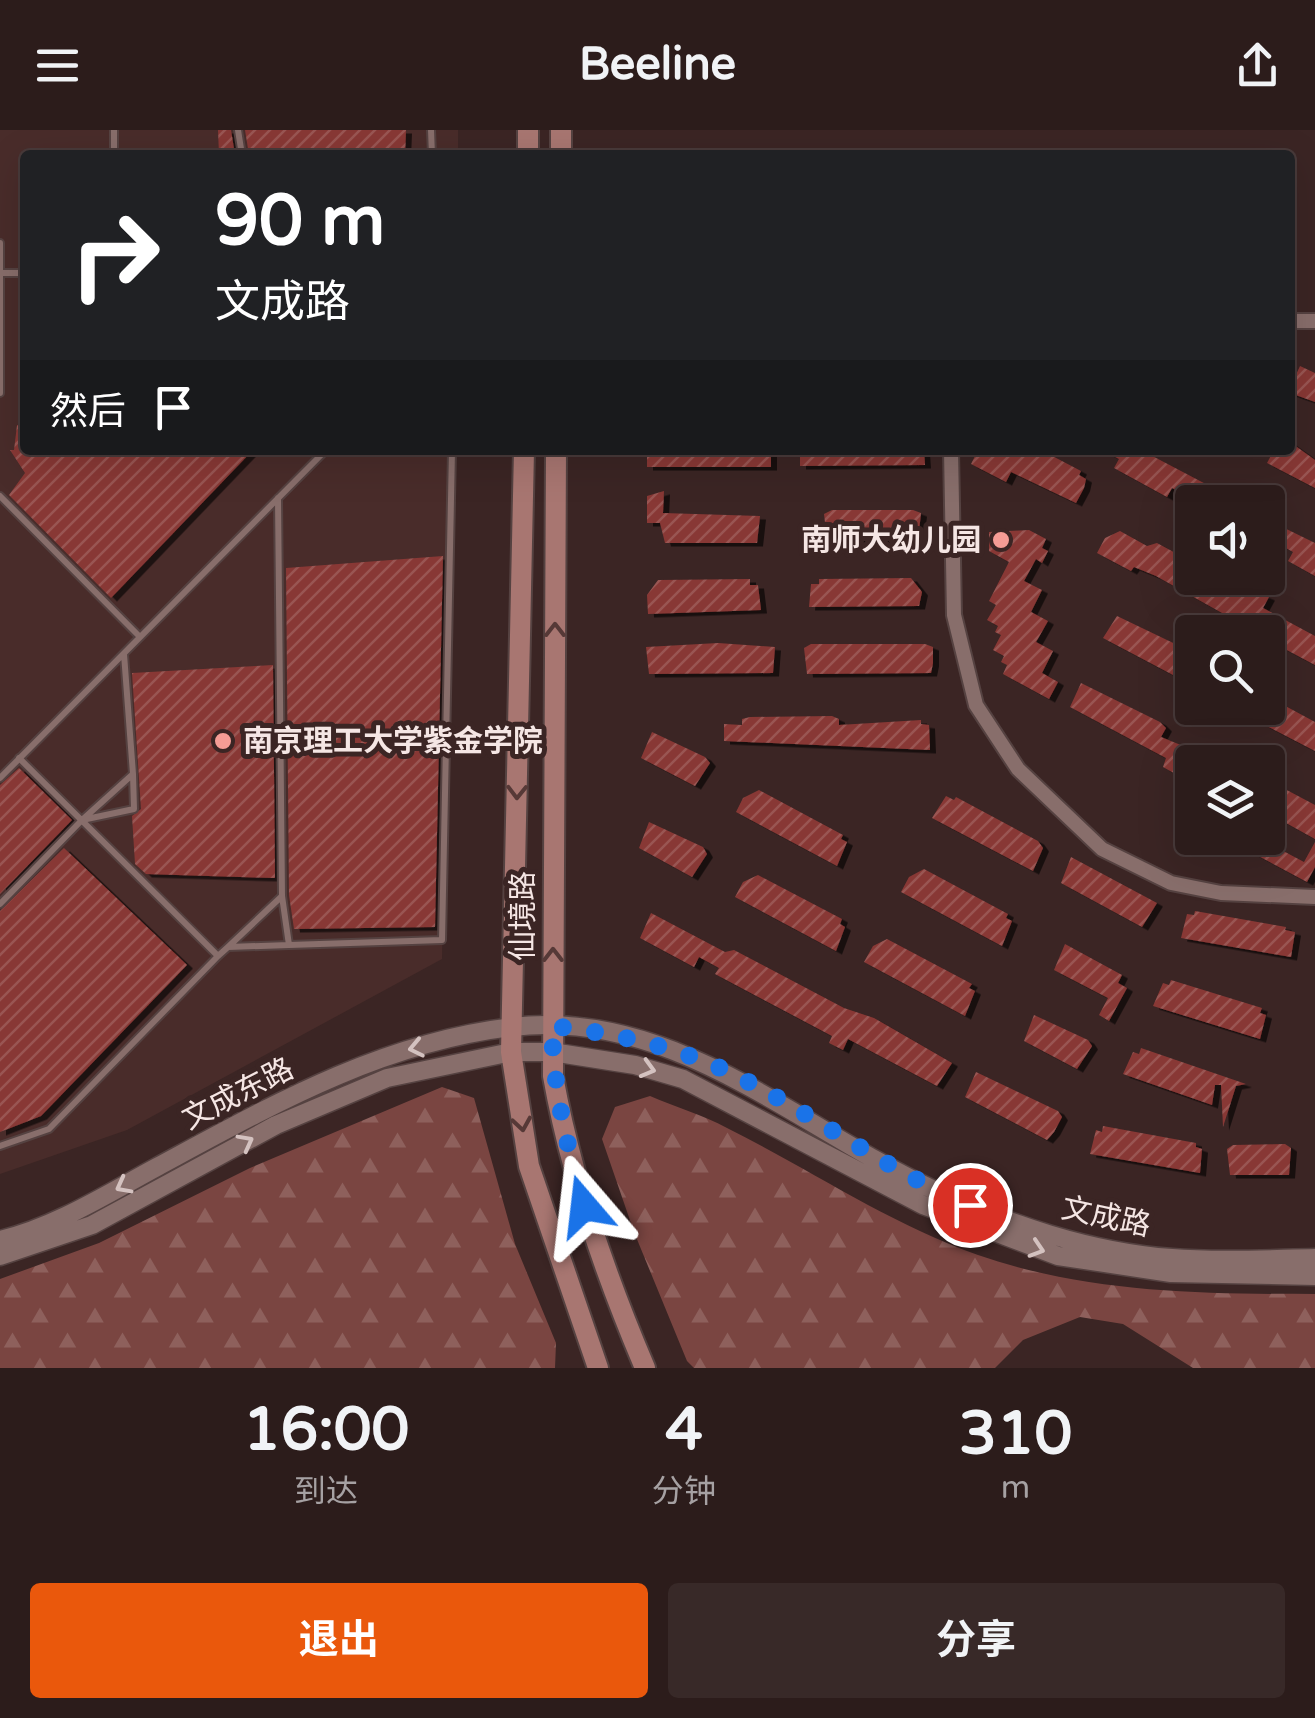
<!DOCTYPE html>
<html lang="zh">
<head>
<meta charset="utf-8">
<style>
	body { margin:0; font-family:"Varela Round","Noto Sans SC",sans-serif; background:#382928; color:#f1f3f6; height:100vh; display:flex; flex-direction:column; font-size:38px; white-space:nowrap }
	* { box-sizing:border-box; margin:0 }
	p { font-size:32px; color:#a6a1a3 }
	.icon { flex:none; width:55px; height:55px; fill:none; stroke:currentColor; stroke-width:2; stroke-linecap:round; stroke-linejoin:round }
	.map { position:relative; height:1238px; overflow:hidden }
	.panel { display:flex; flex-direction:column; background:#2c1c1b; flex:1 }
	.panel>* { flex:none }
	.top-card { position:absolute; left:20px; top:20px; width:1275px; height:305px; border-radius:10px; box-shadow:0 10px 40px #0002,0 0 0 2px #483a3a; background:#202124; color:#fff; overflow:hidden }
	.buttons { position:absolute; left:1175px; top:355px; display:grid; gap:20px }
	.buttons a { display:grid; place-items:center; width:110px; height:110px; border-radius:10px; background:#2c1c1b; box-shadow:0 10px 40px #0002,0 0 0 2px #483a3a; font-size:50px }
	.pin { position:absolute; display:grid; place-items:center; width:85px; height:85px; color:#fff; margin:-42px; border:5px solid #fff; border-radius:50%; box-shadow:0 2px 10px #0007 }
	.me { position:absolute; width:110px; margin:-55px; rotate:343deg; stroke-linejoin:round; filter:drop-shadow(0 0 8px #0008) }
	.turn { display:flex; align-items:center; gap:35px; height:210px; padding:0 30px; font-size:45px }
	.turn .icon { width:130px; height:130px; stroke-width:2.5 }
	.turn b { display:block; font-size:70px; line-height:85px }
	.then { display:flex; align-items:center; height:95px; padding:0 30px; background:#0003; gap:20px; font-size:38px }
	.eta { display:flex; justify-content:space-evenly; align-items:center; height:170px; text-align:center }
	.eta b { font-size:60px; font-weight:700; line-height:70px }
	.action { display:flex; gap:20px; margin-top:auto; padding:20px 30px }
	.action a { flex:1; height:115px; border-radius:10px; background:#ea580c; color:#fff; font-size:40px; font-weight:700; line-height:115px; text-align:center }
	.action a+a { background:#382928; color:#f1f3f6 }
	header { display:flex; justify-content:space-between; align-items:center; height:130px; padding:0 30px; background:#2c1c1b; font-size:45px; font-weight:700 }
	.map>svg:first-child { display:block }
	.built { fill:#492c2a }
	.forest { fill:url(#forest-firs) }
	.building { fill:url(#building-hatch); filter:url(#shadow) }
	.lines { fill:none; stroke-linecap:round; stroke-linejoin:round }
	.service-casing { stroke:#554241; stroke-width:10 }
	.minor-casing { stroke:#554241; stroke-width:18 }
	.tertiary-casing { stroke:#554241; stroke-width:21 }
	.secondary-casing { stroke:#554241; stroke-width:24 }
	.service { stroke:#886e6b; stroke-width:6 }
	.minor { stroke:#886e6b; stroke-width:14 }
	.tertiary { stroke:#886e6b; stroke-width:18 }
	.secondary { stroke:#a87671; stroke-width:20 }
	.oneway { stroke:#563937 }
	.oneway2 { stroke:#d4c2c0 }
	.route { stroke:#1a73e8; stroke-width:18; stroke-dasharray:0 32.4 }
	.poi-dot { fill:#f59c95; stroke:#3b2524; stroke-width:4 }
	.labels { text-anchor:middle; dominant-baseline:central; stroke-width:10; stroke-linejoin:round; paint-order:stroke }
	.poi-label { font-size:30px; font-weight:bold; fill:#f5e6e4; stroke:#3b2524; text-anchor:end }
	.street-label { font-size:30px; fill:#f5e6e4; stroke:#3b2524 }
</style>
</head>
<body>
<header><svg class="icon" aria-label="menu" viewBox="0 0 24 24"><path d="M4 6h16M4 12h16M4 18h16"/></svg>Beeline<svg class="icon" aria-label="share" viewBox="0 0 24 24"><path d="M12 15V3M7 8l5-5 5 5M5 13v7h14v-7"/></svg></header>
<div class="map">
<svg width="1315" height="1238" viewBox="0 0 1315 1238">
	<defs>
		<pattern id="forest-firs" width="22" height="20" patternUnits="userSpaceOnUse" patternTransform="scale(2.5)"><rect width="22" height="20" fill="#7a4541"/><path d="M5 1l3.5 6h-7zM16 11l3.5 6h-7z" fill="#8e605c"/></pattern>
		<pattern id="building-hatch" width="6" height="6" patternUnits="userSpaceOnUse" patternTransform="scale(2.5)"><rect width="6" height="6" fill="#883835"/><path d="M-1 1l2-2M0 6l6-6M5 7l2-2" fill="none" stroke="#995552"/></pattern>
		<filter id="shadow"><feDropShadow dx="6" dy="3.5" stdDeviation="0" flood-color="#0009"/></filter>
	</defs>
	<rect width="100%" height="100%" fill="#3b2524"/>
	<!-- built -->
	<path class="built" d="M0,0h458v25h-433v295h427l-10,509 -315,171 -127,44z"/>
	<!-- forest -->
	<path class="forest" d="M442,957l32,11 41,146 41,99 -1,25h-555v-89l99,-36 151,-75z
		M650,966c25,11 53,19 77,32 84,42 161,95 251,127 110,38 222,39 337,39v74h-122l-70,-44 -43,-7 -57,23 -28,28h-301l-7,-7 -53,-129 -32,-93 13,-32z"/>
	<!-- building -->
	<path class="building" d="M218,0h13l4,25h-16z
		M245,0h161l-1,25h-156z
		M1300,236l15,7v29l-25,-9v-16l4,2z
		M17,295h8v25h228l-142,148 -102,-103 16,-22 -15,-23h4z
		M1290,312l25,18v28l-48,-25 7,-13h16z
		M647,320h124v17h-124z
		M800,320h124l1,15 -125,1z
		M978,320h63l40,21 -2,4 7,4 -2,9 -8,15 -65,-31 -5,10 -35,-18z
		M1102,320h39l99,52h-51l2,-4 -19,-10 -5,9 -53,-29 5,-9z
		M664,361l-1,22 97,3 -3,27h-92l-5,-20h-13v-27z
		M832,380h81l8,3 -3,27h-91l-3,-26z
		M1268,390l47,23v33l-27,-15 5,-9 -25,-14z
		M1029,400l17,9 -4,9 6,3 -6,12 -6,-4 -12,22 18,9 -11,22 17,9 -12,21 17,9 -11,22 16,9 -9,17 -46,-25 4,-9 -6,-3 3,-6 -11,-6 8,-15 -6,-3 3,-6 -11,-6 9,-15 -7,-4 20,-39 -20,-11v-19z
		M1120,401l27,15 10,-3 35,19v16h31l46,19 -6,11 52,28v29l-47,-25v-8h-12l-100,-56 -22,-9 -3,4 -34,-18 8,-15z
		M443,426l-8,371 -141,2 -5,-34 -3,-327z
		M911,448l11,14 -3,14 -110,1 2,-23h8v-5z
		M750,449v6h8l3,25 -113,4 -1,-19 11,-15z
		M1117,486l75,36v33l-89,-47z
		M718,513l57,4 -2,26 -124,1 -3,-27z
		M811,514h114l8,3v16l-2,10 -124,1 -3,-26z
		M273,535l2,213 -129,-4 -11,-10 -3,-48 9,-7 -9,-136z
		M1081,553l79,39 6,6 -5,9 42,17 -4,8h-7v21l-29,-16 3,-9 -96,-51z
		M1278,572l37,20v29l-52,-27z
		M832,586l7,3v6l82,-5v4l8,1 1,25 -206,-9v-17l18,1v-6l8,-2z
		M652,602l53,25 5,6 -15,23 -54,-28z
		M19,638l53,52 -72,74v-109z
		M1268,650l47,25v34l-47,-26z
		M759,660l84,45 -2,4 6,3 -10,24 -101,-54 7,-14z
		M946,666l8,4 2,-3 82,44 5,7 -10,23 -101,-53z
		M649,692l54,25 4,7 -15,23 -53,-29z
		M1259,708l45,24 11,-20v25l-8,15 -56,-30z
		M64,718l123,117 -146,151 -41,16v-221z
		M1071,727l86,46 -15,24 -81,-44z
		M924,739l84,45 -2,4 6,3 -10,25 -101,-54 8,-15z
		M758,745l84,44 -2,5 5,3 -9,24 -101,-54 8,-15z
		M1195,781l91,16 -1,3 10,2 -4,25 -110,-19 6,-24 7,1z
		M651,783l74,39 9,-2 110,58 30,10 78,45 -15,23 -89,-47 -5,11 -14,-7 3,-7 -117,-62 4,-6 -20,-11 -5,10 -54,-29z
		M887,809l85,45 -3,4 6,3 -10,25 -101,-54 9,-16z
		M1065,814l57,31 -4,8 9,5 -18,33 -10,-6 9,-17 -54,-28z
		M1171,850l91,28 -2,5 6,2 -6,24 -107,-33 10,-23 6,2z
		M1034,885l54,25 4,6 -15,23 -53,-28z
		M1141,918l105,36 -10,2 -13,41 -2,-42h-6l-3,20 -89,-31 10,-22 6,2z
		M976,942l82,39 4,6 -8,15 -7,8 -82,-43z
		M1103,996l93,17v4l6,2 -2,24 -110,-19 6,-24 6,2z
		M1285,1014l6,4 -2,27h-59l-3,-26 6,-4z"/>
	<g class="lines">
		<defs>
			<path id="service" d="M114,0v25
				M238,0l4,25
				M431,0l1,25
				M0,113v150
				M3,143h22
				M0,366l140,141
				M278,368l4,398 7,49 153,-5 10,-490
				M124,524l9,120 -51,46 52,-11 -1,-35
				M19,628l199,198 10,-9
				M0,648l326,-328
				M281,767l-53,50 61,-2
				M0,774l82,-84
				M0,1016l49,-17 169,-173"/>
			<path id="minor" d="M1290,191h25
				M951,320l3,165 22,90 42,64 84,80 69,34 50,10 94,4"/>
			<path id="tertiary" d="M0,1110c55,-13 107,-46 157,-73 113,-61 225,-125 355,-140 162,-19 285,100 422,163 75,34 155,62 238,68 47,4 96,1 143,0
				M0,1126l92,-31 184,-100 111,-47 124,-26h41l83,13 48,14 240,126 135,51 113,17 144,3"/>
			<path id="secondary" d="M528,25v-25
				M561,25v-25
				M524,320l-13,602 18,114 69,202
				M556,320l-3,626c18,101 52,198 92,292"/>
		</defs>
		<!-- service casing -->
		<use href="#service" class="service-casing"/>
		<!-- minor casing -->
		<use href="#minor" class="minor-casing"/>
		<!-- tertiary casing -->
		<use href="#tertiary" class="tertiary-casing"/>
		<!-- secondary casing -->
		<use href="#secondary" class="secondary-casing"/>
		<!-- service -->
		<use href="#service" class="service"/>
		<!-- minor -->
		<use href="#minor" class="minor"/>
		<!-- tertiary -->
		<use href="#tertiary" class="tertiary"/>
		<!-- secondary -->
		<use href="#secondary" class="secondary"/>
	</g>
	<!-- one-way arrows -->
	<defs><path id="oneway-chevron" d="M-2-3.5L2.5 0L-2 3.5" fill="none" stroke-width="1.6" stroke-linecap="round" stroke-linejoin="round" transform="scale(2.5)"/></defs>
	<g class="oneway">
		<use href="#oneway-chevron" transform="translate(555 500) rotate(-90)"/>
		<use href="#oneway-chevron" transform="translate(517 662) rotate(91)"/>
		<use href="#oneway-chevron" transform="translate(553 825) rotate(-90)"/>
		<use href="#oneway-chevron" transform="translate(522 994) rotate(81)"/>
	</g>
	<g class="oneway2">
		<use href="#oneway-chevron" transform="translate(416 918) rotate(168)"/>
		<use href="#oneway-chevron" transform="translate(648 939) rotate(16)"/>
		<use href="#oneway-chevron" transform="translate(246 1012) rotate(-28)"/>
		<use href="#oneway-chevron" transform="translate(123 1056) rotate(152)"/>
		<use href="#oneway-chevron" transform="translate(1037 1119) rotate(18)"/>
	</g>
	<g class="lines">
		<!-- route -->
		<path class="route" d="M584,1076c-17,-61 -31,-117 -32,-180 60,7 122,20 177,46 84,41 153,96 241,133"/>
	</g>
	<!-- markers -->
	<g class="poi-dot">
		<circle cx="1001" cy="410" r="10"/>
		<circle cx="223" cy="611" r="10"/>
	</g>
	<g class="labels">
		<!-- poi labels -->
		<g class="poi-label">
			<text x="981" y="410">南师大幼儿园</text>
			<text x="243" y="611" text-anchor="start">南京理工大学紫金学院</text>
		</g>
		<!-- street labels -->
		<g class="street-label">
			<text transform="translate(523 786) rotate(-90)">仙境路</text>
			<text transform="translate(238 964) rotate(-27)">文成东路</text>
			<text transform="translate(1106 1087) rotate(12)">文成路</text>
		</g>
	</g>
</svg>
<div class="buttons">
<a><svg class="icon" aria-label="sound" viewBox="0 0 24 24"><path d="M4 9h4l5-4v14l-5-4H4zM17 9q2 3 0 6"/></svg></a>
<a><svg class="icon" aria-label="search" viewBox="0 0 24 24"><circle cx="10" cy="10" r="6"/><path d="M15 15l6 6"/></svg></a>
<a><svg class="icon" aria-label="layers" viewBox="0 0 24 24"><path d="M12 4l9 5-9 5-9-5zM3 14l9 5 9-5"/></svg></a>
</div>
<div class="pin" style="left:970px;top:1075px;background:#d93025"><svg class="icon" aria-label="arrive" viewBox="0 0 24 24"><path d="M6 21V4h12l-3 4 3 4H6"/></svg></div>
<svg class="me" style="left:584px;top:1076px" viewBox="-20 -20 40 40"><path d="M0-17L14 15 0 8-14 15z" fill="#1a73e8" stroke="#fff" stroke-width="4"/></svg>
<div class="top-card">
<div class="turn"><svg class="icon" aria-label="right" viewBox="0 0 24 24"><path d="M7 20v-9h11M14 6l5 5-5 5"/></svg><div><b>90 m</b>文成路</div></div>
<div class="then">然后<svg class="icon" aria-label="arrive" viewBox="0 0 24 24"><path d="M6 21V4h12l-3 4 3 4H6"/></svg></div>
</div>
</div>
<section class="panel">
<div class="eta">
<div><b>16:00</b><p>到达</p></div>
<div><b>4</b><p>分钟</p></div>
<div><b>310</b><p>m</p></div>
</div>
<div class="action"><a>退出</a><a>分享</a></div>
</section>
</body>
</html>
